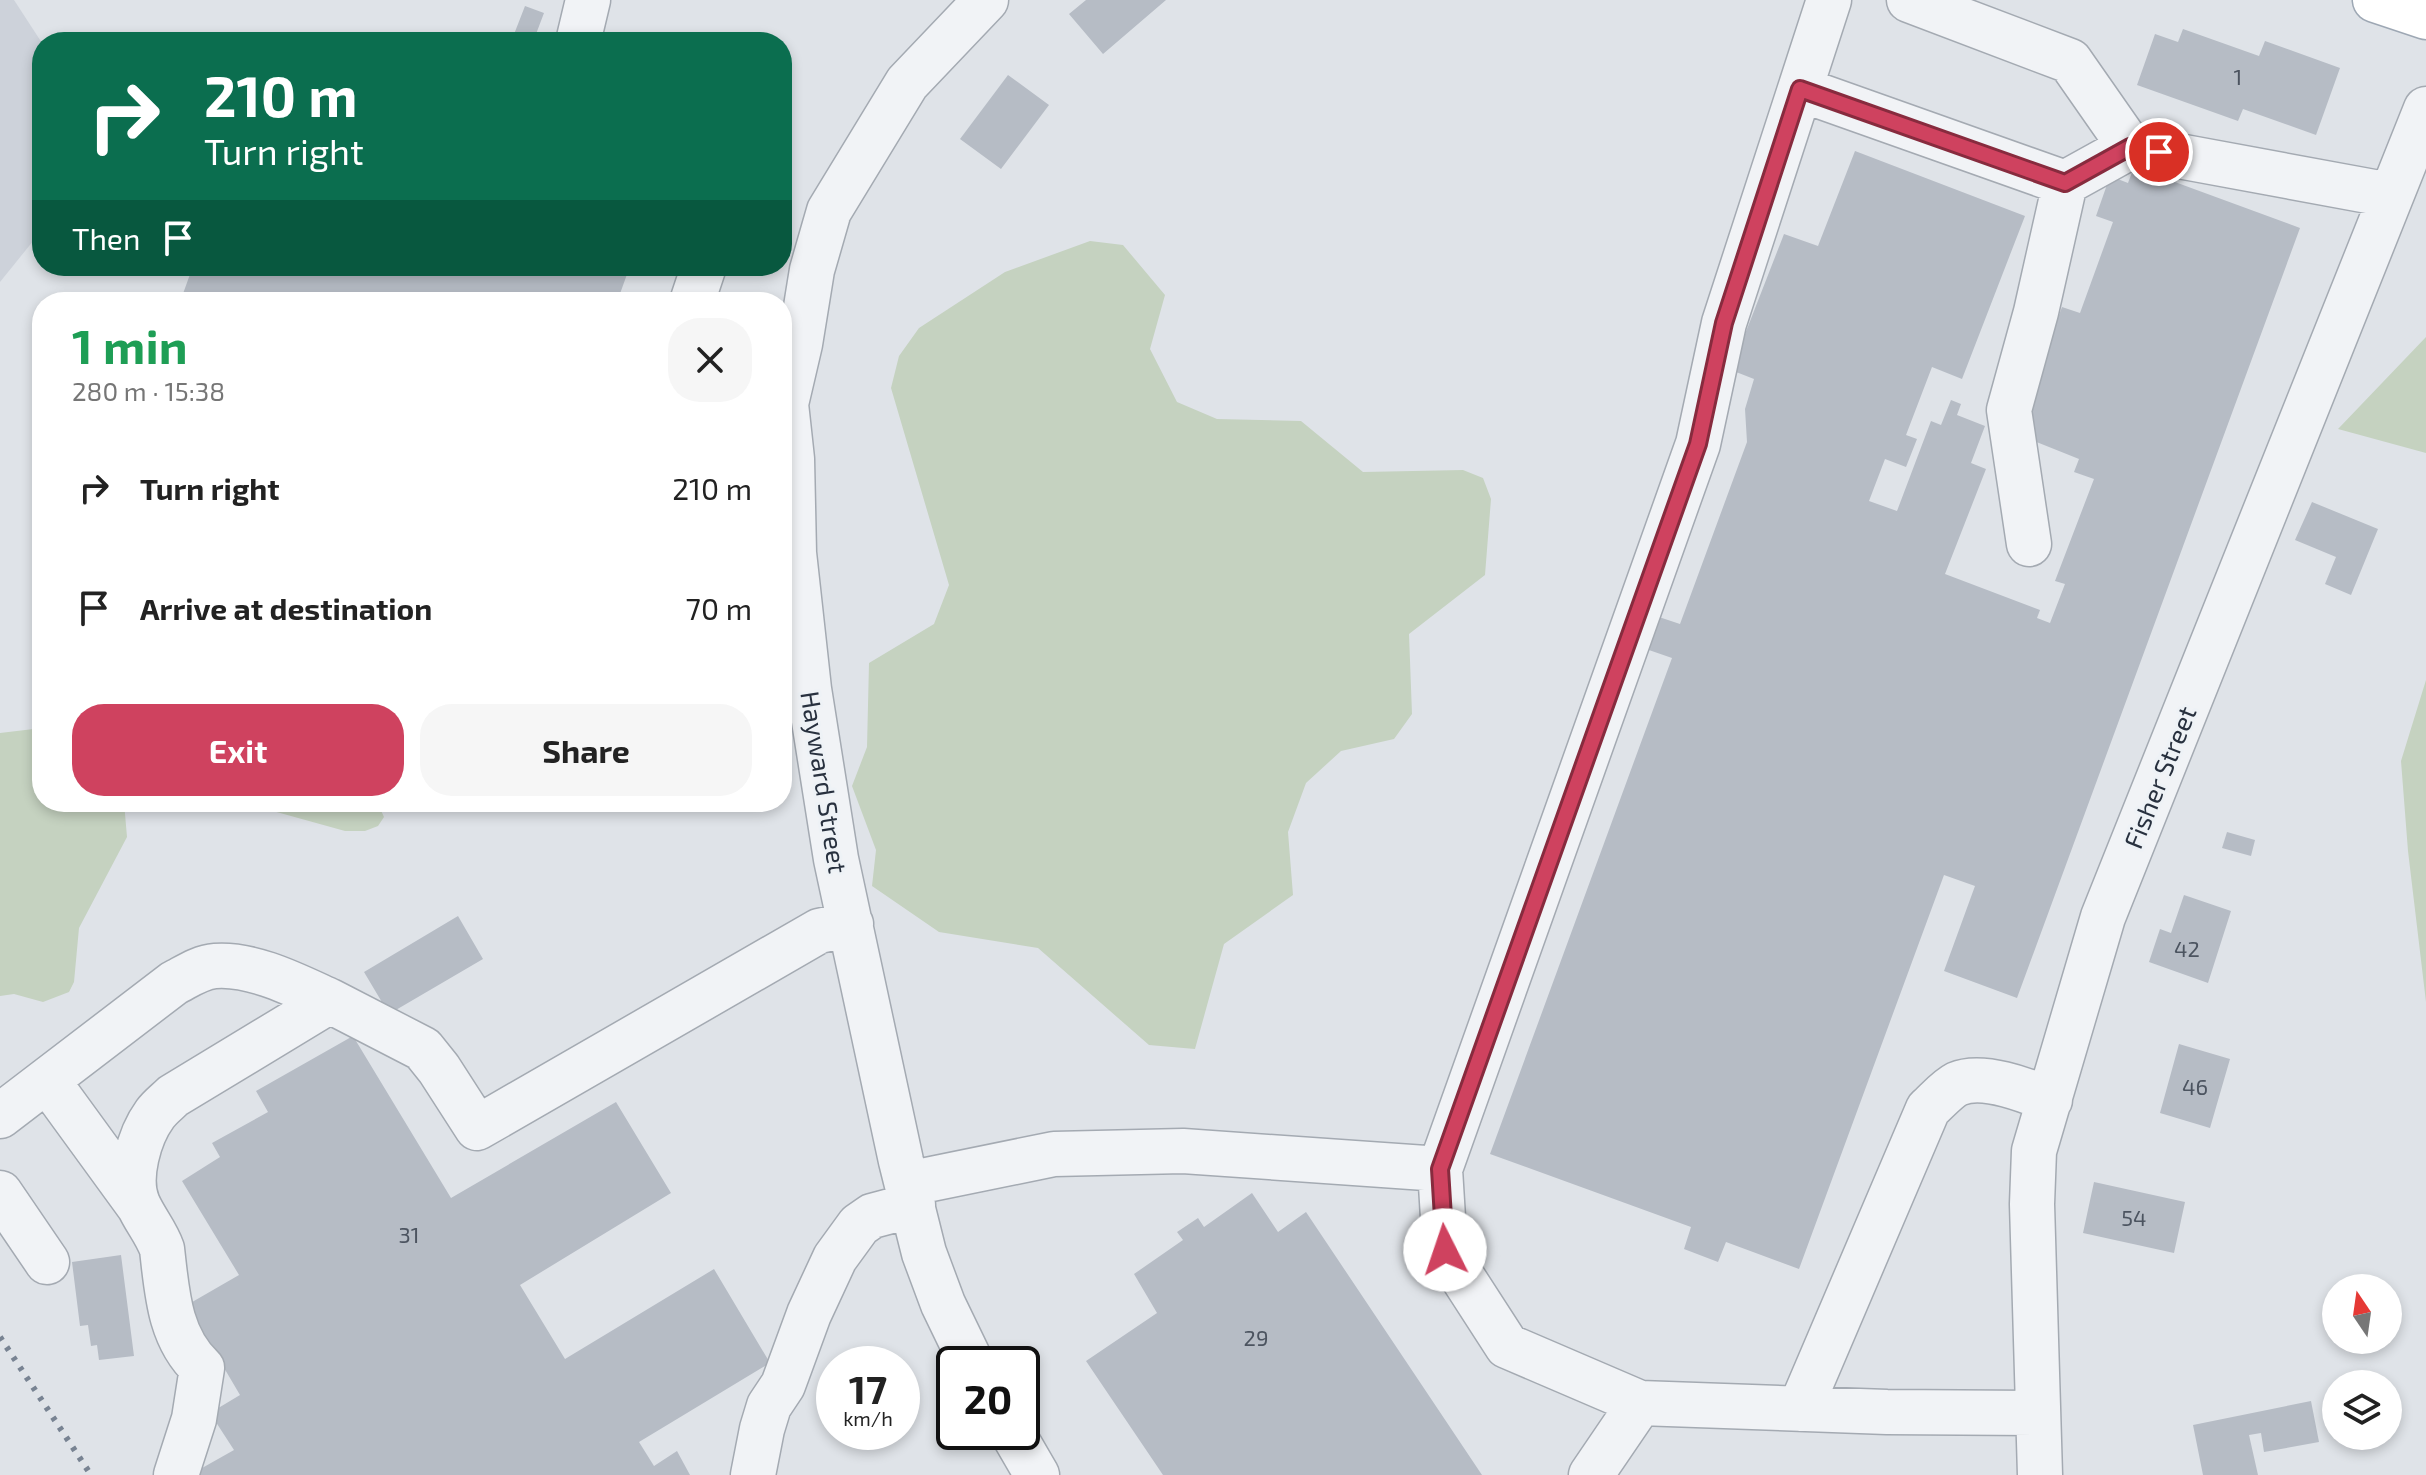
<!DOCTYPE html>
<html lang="en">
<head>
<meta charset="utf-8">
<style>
	body { margin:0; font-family:"Exo 2",sans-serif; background:#f6f6f6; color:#222; height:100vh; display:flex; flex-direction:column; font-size:30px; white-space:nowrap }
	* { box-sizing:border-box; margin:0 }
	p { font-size:26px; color:#767676 }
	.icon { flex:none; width:44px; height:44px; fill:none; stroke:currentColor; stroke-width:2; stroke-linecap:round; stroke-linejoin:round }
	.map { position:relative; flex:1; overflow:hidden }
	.side { position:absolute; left:32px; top:292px; width:760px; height:520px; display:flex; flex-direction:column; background:#fff; border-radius:32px; box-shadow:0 4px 12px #0003 }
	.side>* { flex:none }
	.hud { position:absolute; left:32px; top:32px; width:760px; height:244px; border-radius:32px; box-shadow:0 4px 12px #0003; background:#0b6e4f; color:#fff; overflow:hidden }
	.needle { width:52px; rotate:347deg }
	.fabs { position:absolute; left:2322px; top:1274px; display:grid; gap:16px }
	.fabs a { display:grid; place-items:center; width:80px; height:80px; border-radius:50%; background:#fff; box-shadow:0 4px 12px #0003; font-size:40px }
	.speed { position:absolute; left:816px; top:1346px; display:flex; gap:16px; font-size:40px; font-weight:700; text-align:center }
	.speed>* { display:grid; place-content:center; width:104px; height:104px; border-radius:50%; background:#fff; box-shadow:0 4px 12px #0003; line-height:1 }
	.speed small { font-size:20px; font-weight:400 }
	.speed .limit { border:4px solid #111; border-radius:12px; background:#fff; color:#111 }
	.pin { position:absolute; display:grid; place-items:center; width:68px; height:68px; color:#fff; margin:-34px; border:4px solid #fff; border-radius:50%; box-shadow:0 2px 8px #0007 }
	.me { position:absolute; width:88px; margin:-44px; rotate:356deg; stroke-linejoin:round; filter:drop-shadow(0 0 6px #0008) }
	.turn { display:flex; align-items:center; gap:28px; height:168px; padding:0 40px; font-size:36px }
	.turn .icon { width:104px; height:104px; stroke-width:2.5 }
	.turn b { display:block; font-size:56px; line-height:68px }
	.then { display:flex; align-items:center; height:76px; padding:0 40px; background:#0003; gap:16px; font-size:30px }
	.round { display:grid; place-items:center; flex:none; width:84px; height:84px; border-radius:32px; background:#f6f6f6 }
	.head { display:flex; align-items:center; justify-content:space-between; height:136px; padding:0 40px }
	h1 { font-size:48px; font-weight:700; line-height:60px; color:#1e9e55 }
	.primary-button { display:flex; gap:16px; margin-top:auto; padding:16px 40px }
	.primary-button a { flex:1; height:92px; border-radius:32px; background:#cf425f; color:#fff; font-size:32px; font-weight:700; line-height:92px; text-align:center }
	.primary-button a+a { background:#f6f6f6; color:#222 }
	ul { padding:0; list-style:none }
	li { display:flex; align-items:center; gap:24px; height:120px; padding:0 40px }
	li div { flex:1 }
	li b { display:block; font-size:30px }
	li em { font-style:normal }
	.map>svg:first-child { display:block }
	.built { fill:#cdd2da }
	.green { fill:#c5d2c0 }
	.building { fill:#b6bcc5 }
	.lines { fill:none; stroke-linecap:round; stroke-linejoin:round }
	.minor-casing { stroke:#a4aab2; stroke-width:47 }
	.major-casing { stroke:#9ea8b4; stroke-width:47 }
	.minor { stroke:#f1f3f6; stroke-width:44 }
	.major { stroke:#fff; stroke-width:44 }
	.rail { stroke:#788392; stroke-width:6; stroke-dasharray:4 8; stroke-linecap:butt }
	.route-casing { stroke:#872b3e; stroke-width:20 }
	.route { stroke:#cf425f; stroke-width:14 }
	.labels { text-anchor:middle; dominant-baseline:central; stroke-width:6; stroke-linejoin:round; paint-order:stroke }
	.number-label { font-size:22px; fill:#4c5460 }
	.street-label { font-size:26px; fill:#28313f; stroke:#eef2f6 }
</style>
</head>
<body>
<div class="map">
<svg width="2426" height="1475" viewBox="0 0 2426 1475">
	<rect width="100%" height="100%" fill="#dfe3e8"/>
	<!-- built -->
	<path class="built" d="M0,0h14l28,43v187l-42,52z"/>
	<!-- green -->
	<path class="green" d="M1090,241l33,4 42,50 -15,54 27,53 40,17 84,2 62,51 100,-2 20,8 8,21 -6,76 -76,59 3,80 -18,25 -53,12 -35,32 -18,49 5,63 -69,49 -29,105 -46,-4 -111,-97 -99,-16 -67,-46 4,-36 -24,-64 15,-39 2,-84 65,-39 15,-39 -58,-197 8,-32 20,-28 86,-56z
		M2426,337v116l-88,-24z
		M2426,680v322l-18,-151 -7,-90z
		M42,728v74h82l3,35 -48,91 -5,54 -5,10 -26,10 -29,-8 -14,2v-263z
		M240,802h137l7,15 -6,9 -13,5h-20z"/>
	<!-- building -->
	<path class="building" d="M1086,0h80l-63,54 -34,-40z
		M525,6l19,7 -11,29h-22z
		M2183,29l76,27 6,-15 75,27 -24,67 -73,-26 -5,12 -101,-36 18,-51 23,8z
		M1008,75l41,30 -48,64 -41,-30z
		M1855,151l170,65 -63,163 -30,-12 -26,68 11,4 -11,28 -21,-8 -16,42 28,10 34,-90 10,4 10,-25 10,4 -4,11 28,11 -14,37 15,6 -41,105 95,36 -3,8 13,5 15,-39 -10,-3 39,-102 -20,-7 5,-13 -45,-18 -10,-30 38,-104 18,6 33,-91 -17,-6 14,-40 18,7 6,-16 166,61 -283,770 -73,-27 31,-85 -31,-11 -145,394 -73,-27 -8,20 -34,-13 7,-22 -201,-73 182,-496 -26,-9 13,-32 21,7 67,-182 -2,-33 9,-30 -23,-9 53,-136 34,12z
		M193,266h437l-13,36h-437z
		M2312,502l66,27 -27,66 -26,-11 11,-27 -41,-17z
		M2227,832l28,8 -4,16 -29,-8z
		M2184,895l47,16 -23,72 -59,-21 11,-33 11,4z
		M458,916l25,43 -94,55 -25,-42z
		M353,1036l98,162 165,-96 55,91 -151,92 45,74 149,-90 56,94 -131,79 15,24 23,-15 13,24h-493l-2,-3 39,-22 -24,-37 30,-18 -53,-90 52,-30 -57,-94 38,-24 -8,-14 56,-31 -12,-21z
		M2179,1044l51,15 -20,69 -50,-15z
		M2094,1182l91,20 -11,51 -91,-20z
		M1252,1193l26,39 28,-20 176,263h-319l-77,-114 71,-48 -23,-39 49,-34 -6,-8 21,-14 6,9z
		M121,1255l13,101 -35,4 -2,-15 -6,1 -3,-21 -8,1 -8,-64z
		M2311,1401l8,41 -55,10 -3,-19 -12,2 9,40h-55l-10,-50z"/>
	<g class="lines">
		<defs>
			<path id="minor" d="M1909,0l161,61 60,86
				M578,42l10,-42
				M1800,89l265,94 65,-36 260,48
				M692,302l12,-36
				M2029,544l-20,-134 27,-98 29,-129
				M47,1080l91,125
				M0,1116l174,-133c12,-6 26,-16 41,-17 38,-3 82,20 115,35
				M1440,1169l5,81 62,96 133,57 247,9 151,1
				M907,1184l147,-30 129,-3 257,18 258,-725 26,-121 105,-323
				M0,1193l47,69
				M972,1364l-29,-60 -19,-51 -23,-92 -65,-302 -27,-170 -15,-136 -2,-94 -6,-55 14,-60 12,-74 17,-59 78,-128 79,-83
				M1800,1409l128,-300c8,-7 19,-20 29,-25 25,-11 69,6 93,16
				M1012,1432l25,43
				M176,1475l18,-56 8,-51c-33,-31 -35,-76 -40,-119 -6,-17 -17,-29 -24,-45 -11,-26 1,-68 17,-90 5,-7 12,-12 18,-18l157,-95 93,48 16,20 38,59 342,-197 32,-7
				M753,1475l9,-46 7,-23 14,-21 26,-71 26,-56 24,-33 13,-9 41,-11
				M1591,1475l49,-72
				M2040,1475l-8,-271 2,-53 69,-234 323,-808"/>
			<path id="major" d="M2375,0l51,17"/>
		</defs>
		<!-- minor casing -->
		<use href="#minor" class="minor-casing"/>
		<!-- major casing -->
		<use href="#major" class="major-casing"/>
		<!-- minor -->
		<use href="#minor" class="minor"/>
		<!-- major -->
		<use href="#major" class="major"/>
		<!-- rail -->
		<path class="rail" d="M0,1337l91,138"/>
	</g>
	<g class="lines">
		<defs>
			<path id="route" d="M1445,1250l-5,-81 258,-725 26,-121 76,-234 265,94 65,-36 29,5"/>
		</defs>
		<!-- route casing -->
		<use href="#route" class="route-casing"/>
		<!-- route -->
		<use href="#route" class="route"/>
	</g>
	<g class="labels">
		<!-- number labels -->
		<g class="number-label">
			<text x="2238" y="76">1</text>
			<text x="2187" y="948">42</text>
			<text x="2195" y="1086">46</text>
			<text x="2134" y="1217">54</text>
			<text x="409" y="1234">31</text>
			<text x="1256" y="1337">29</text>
		</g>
		<!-- street labels -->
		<g class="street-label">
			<text transform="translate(2159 777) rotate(-68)">Fisher Street</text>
			<text transform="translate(825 782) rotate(81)">Hayward Street</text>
		</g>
	</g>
</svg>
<div class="fabs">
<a><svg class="needle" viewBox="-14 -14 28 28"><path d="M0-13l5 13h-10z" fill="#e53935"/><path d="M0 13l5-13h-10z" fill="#767676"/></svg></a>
<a><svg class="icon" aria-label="layers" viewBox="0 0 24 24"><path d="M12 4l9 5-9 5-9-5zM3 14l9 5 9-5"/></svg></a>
</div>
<div class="speed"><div>17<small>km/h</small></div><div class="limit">20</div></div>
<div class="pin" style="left:2159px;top:152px;background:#d93025"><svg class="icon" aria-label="arrive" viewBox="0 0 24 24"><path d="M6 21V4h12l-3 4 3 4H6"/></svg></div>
<svg class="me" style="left:1445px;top:1250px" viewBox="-20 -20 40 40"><circle r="19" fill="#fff"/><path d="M0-13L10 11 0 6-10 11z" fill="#cf425f"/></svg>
<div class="hud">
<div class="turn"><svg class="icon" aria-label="right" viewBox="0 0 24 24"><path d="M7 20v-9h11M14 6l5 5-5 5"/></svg><div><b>210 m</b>Turn right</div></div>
<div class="then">Then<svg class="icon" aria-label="arrive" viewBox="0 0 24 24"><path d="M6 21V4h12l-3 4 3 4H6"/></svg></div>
</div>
<section class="side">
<div class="head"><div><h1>1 min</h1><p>280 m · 15:38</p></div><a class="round"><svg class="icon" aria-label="close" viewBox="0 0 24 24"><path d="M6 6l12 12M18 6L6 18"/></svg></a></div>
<ul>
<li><svg class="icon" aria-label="right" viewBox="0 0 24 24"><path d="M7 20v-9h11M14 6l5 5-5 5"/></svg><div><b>Turn right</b></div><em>210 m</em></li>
<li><svg class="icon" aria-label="arrive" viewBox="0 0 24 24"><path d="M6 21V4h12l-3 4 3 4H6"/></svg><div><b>Arrive at destination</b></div><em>70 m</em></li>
</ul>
<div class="primary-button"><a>Exit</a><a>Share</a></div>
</section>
</div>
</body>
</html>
